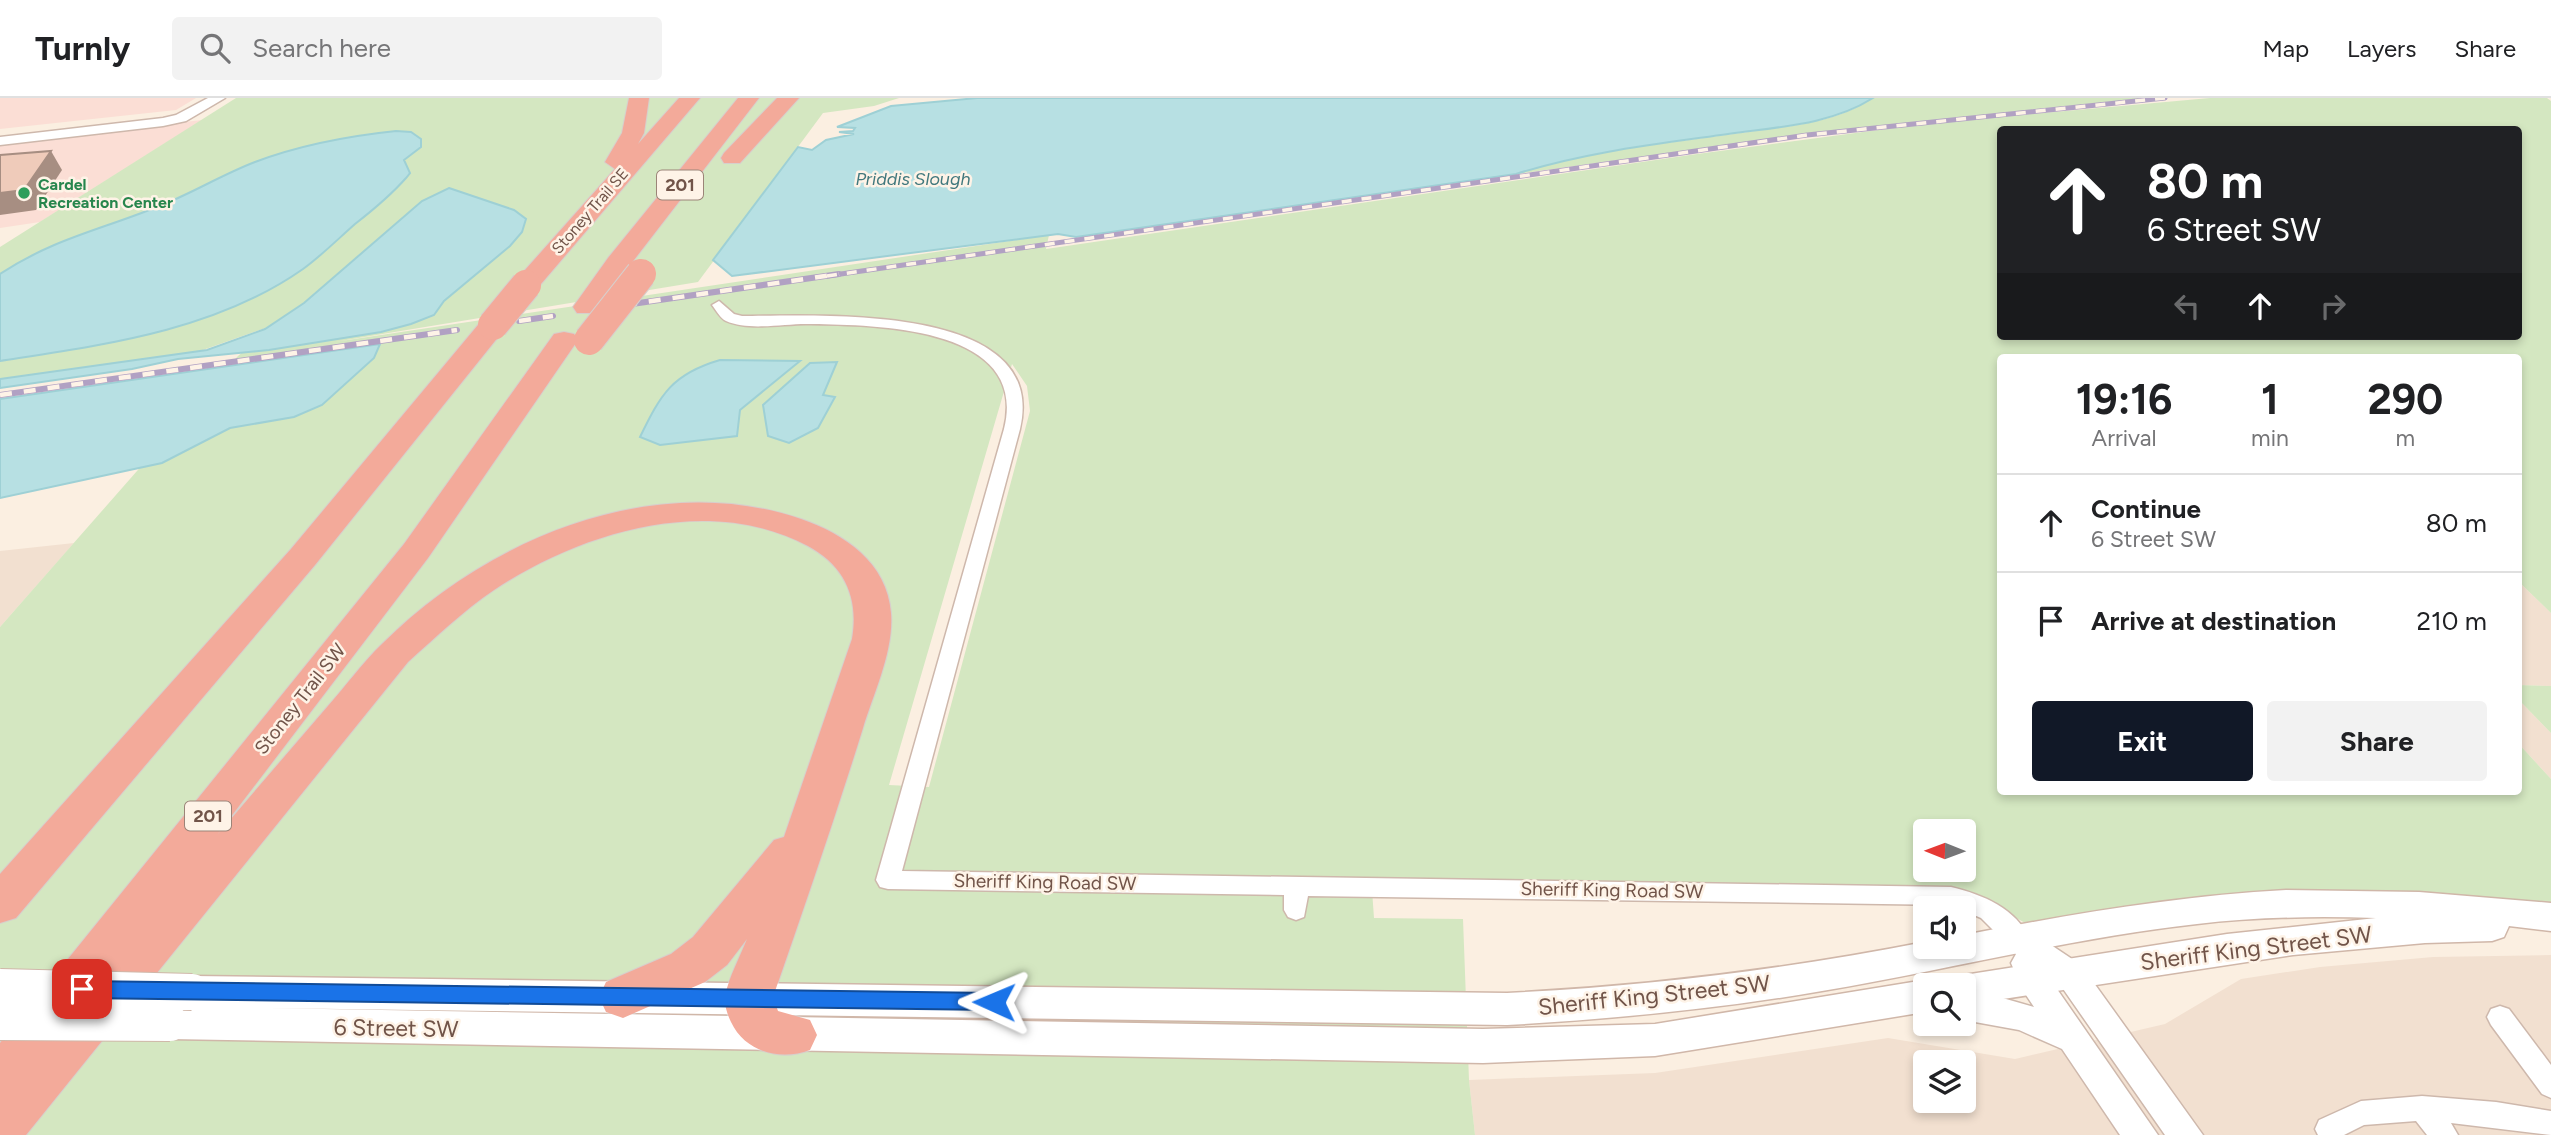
<!DOCTYPE html>
<html lang="en">
<head>
<meta charset="utf-8">
<style>
	body { margin:0; font-family:Figtree,sans-serif; background:#f2f2f2; color:#202124; height:100vh; display:flex; flex-direction:column; font-size:26px; white-space:nowrap }
	* { box-sizing:border-box; margin:0 }
	p { font-size:23px; color:#757577 }
	.icon { flex:none; width:38px; height:38px; fill:none; stroke:currentColor; stroke-width:2; stroke-linecap:round; stroke-linejoin:round }
	.map { position:relative; flex:1; overflow:hidden }
	.drawer { position:absolute; left:1997px; top:256px; width:525px; height:441px; display:flex; flex-direction:column; background:#fff; border-radius:7px; box-shadow:0 4px 10px #0003 }
	.drawer>* { flex:none }
	.banner { position:absolute; left:1997px; top:28px; width:525px; height:214px; border-radius:7px; box-shadow:0 4px 10px #0003; background:#202124; color:#fff; overflow:hidden }
	.needle { width:46px; rotate:271deg }
	.controls { position:absolute; left:1913px; top:721px; display:grid; gap:14px }
	.controls a { display:grid; place-items:center; width:63px; height:63px; border-radius:7px; background:#fff; box-shadow:0 4px 10px #0003; font-size:35px }
	.pin { position:absolute; display:grid; place-items:center; width:60px; height:60px; color:#fff; margin:-30px; border-radius:14px; box-shadow:0 4px 10px #0006 }
	.me { position:absolute; width:77px; margin:-38px; rotate:271deg; stroke-linejoin:round; filter:drop-shadow(0 0 5px #0008) }
	.turn { display:flex; align-items:center; gap:24px; height:147px; padding:0 35px; font-size:32px }
	.turn .icon { width:91px; height:91px; stroke-width:2.5 }
	.turn b { display:block; font-size:49px; line-height:60px }
	.lanes { display:flex; align-items:center; height:66px; padding:0 35px; background:#0003; justify-content:center; gap:35px; direction:ltr }
	.lanes .off { opacity:.35 }
	.eta { display:flex; justify-content:space-evenly; align-items:center; height:119px; text-align:center }
	.eta b { font-size:42px; font-weight:700; line-height:49px }
	.button { display:flex; gap:14px; margin-top:auto; padding:14px 35px }
	.button a { flex:1; height:80px; border-radius:7px; background:#111827; color:#fff; font-size:28px; font-weight:700; line-height:80px; text-align:center }
	.button a+a { background:#f2f2f2; color:#202124 }
	ul { padding:0; list-style:none }
	li { display:flex; align-items:center; gap:21px; height:98px; padding:0 35px; border-top:2px solid #e0e0e0 }
	li div { flex:1 }
	li b { display:block; font-size:26px }
	li em { font-style:normal }
	header { display:flex; align-items:center; gap:42px; box-sizing:border-box; height:98px; padding:0 35px; background:#fff; border-bottom:2px solid #e0e0e0 }
	header strong { font-size:33px }
	nav { display:flex; gap:38px; margin-inline-start:auto; font-size:24px }
	.search { width:490px; height:63px; background:#f2f2f2; display:flex; align-items:center; gap:18px; box-sizing:border-box; padding:0 24px; border-radius:7px; color:#757577; font-size:26px }
	.map>svg:first-child { display:block }
	.residential { fill:#f2e0d0; fill-rule:evenodd }
	.commercial { fill:#fbded5 }
	.green { fill:#d4e7c1; fill-rule:evenodd }
	.water { fill:#b7e0e3; stroke:#9ed0d5; stroke-width:2 }
	.lines { fill:none; stroke-linecap:round; stroke-linejoin:round }
	.minor-casing { stroke:#ceb8ac; stroke-width:3 }
	.tertiary-casing { stroke:#ceb8ac; stroke-width:3 }
	.secondary-casing { stroke:#d0b7a9; stroke-width:3 }
	.motorway-casing { stroke:#d7cfcc; stroke-width:2 }
	.minor { fill:#fff; fill-rule:evenodd }
	.tertiary { fill:#fff; fill-rule:evenodd }
	.secondary { fill:#fff; fill-rule:evenodd }
	.motorway { fill:#f3aa9a; fill-rule:evenodd }
	.rail-far1-casing { stroke:#b1a1c3; stroke-width:5 }
	.rail-casing { stroke:#b1a1c3; stroke-width:6 }
	.rail-far1 { stroke:#fef3e7; stroke-width:3.5; stroke-dasharray:10; stroke-linecap:butt }
	.rail { stroke:#fef3e7; stroke-width:4.5; stroke-dasharray:12; stroke-linecap:butt }
	.secondary-bridge-casing { stroke:#d0b7a9; stroke-width:38; stroke-linecap:butt }
	.motorway-bridge-far1-casing { stroke:#d7cfcc; stroke-width:25; stroke-linecap:butt }
	.motorway-bridge-casing { stroke:#d7cfcc; stroke-width:32; stroke-linecap:butt }
	.secondary-bridge { stroke:#fff; stroke-width:36 }
	.motorway-bridge-far1 { stroke:#f3aa9a; stroke-width:24 }
	.motorway-bridge { stroke:#f3aa9a; stroke-width:30 }
	.shaded-wall { fill:#a78e82 }
	.building { fill:#efcbba; stroke:#a78e82; stroke-width:2 }
	.route { fill:#1a73e8; stroke:#114b97; stroke-width:2 }
	.leisure-dot { fill:#2e9e5b; stroke:#fef3e7; stroke-width:2.5 }
	.labels { text-anchor:middle; dominant-baseline:central; stroke-width:5; stroke-linejoin:round; paint-order:stroke }
	.far-leisure-label { font-size:16px; font-weight:bold; fill:#27864d; stroke:#fef3e7; text-anchor:start }
	.far-street-label { font-size:16px; fill:#715449; stroke:#fef3e7 }
	.far-water-label { font-size:18px; font-style:italic; fill:#41787d; stroke:#fef3e7 }
	.shield { fill:#fef3e7; stroke:#9b8478; stroke-width:2 }
	.shield-label { font-size:18px; font-weight:bold; fill:#715449 }
	.street-label { font-size:19px; fill:#715449; stroke:#fef3e7 }
	.near-street-label { font-size:23px; fill:#715449; stroke:#fef3e7 }
</style>
</head>
<body>
<header>
<strong>Turnly</strong>
<div class="search"><svg class="icon" aria-label="search" viewBox="0 0 24 24"><circle cx="10" cy="10" r="6"/><path d="M15 15l6 6"/></svg>Search here</div>
<nav><a>Map</a><a>Layers</a><a>Share</a></nav>
</header>
<div class="map">
<svg width="2551" height="1037" viewBox="0 0 2551 1037">
	<rect width="100%" height="100%" fill="#fbefe1"/>
	<!-- residential -->
	<path class="residential" d="M74,445l-74,84v-76z
		M2518,483l33,32v73l-33,-1z
		M2518,601l33,34v46l-33,-36z
		M2551,857v180h-1076l-6,-55 186,-7 233,-35 127,21 150,-35 76,-45 79,-12 113,-10zM1925,964h39v39h-39z"/>
	<!-- commercial -->
	<path class="commercial" d="M0,0h196l-20,12 -176,19z
		M202,22l-162,102 -40,6v-85z"/>
	<!-- green -->
	<path class="green" d="M236,0h663l-25,8 -51,7 -125,169 -364,60 715,-107 -3,14 644,-94 241,-32 279,-25h337l4,3v512l-33,-32v-224h-518v434h518v-48l33,36v128l-524,17 -34,-19 -621,-15 2,28 89,1 6,161 6,55h-1475v-508l238,-271 36,-31 -74,26 -200,29v-133zM2000,32h518v206h-518zM1012,266l15,22 3,25 -101,376 -40,-2zM1925,733h39v39h-39z
		M1873,0h274l-338,36 -293,40c70,-23 145,-30 217,-40 47,-7 100,-9 140,-36z
		M2518,587l33,1v47l-33,-34z"/>
	<!-- water -->
	<path class="water" d="M977,0h896c-42,27 -97,29 -145,36 -71,10 -143,18 -212,40l-440,63 -18,-3 -326,42 -19,-16 85,-113 14,3 14,-10 28,-6 -15,-2 14,-1 2,-3 -18,-1 54,-21z
		M396,33l15,1 10,7v8l-17,13 6,13 -4,5c-15,17 -33,32 -51,46 -17,15 -34,32 -52,45 -88,62 -200,76 -303,92v-87c53,-35 100,-44 157,-67 34,-13 64,-32 98,-45 45,-17 93,-26 141,-31z
		M449,90l65,22 12,9 -4,13 -12,14 -66,55 -10,14 -23,9 -30,8 -112,18 -91,9 -46,10 -132,19v-9l207,-29 58,-21 39,-26 118,-102z
		M380,246l-6,14 -52,47 -28,12 -64,11 -68,35 -162,35v-99z
		M720,262l80,1 -60,49 -3,26 -77,9 -20,-8c21,-43 32,-63 80,-77z
		M837,264l-14,33 12,2 -17,31 -29,15 -21,-7 -5,-31 47,-42z"/>
	<g class="lines">
		<defs>
			<path id="minor" d="M719,203l15,13 8,2c75,0 308,-15 278,113l-118,442 1049,16c33,8 64,21 80,53l-3,7 -9,3 -9,-3 -29,-29 -30,-13 -643,-9 -4,21 -8,3 -8,-3 -4,-7v-15l-396,-6 -8,-2 -4,-7 128,-451c26,-104 -131,-104 -198,-105 -24,0 -58,7 -80,-3 -6,-3 -10,-11 -14,-16z
				M2500,908l9,3 42,56v33l-9,-4 -51,-69 -4,-8 4,-8z
				M2422,998l74,6 55,9v24l-100,-12 7,12h-31l-11,-14 -52,4 -20,10h-26l-3,-6 4,-9 42,-19z"/>
			<path id="tertiary" d="M208,0h17l-39,23 -23,5 -163,19v-8l163,-19 13,-3z
				M2019,829l11,4 51,34 122,170h-38l-106,-152 -11,-7 110,159h-38l-58,-86 -43,-19 -55,-10v-28l42,7 28,8 -12,-18 -11,-26 5,-9 -13,-14 5,-9z"/>
			<path id="secondary" d="M2286,792l133,2 132,11v28l-42,-5 -5,11 -12,4 -67,2 -132,12 -329,50v-20h-16l3,-6 13,-4 263,-41 149,-16c-60,-2 -120,-1 -179,6 -126,14 -250,46 -375,67 -104,18 -209,28 -315,34l-1241,-17 1217,21 172,-5 270,-44 13,5h-13v27l-270,44 -172,7 -1313,-24 -13,-5 -6,-11 6,-11 13,-5h21l-12,-4 -5,-11 5,-11 13,-5 1315,17c141,-7 280,-24 418,-51v5h39v-12c107,-21 213,-39 322,-45z"/>
			<path id="motorway" d="M629,0h20l-5,35 -6,11 41,-46h21l-165,193h-18l-4,-6 4,-6 98,-110 -10,-7 17,-29z
				M738,0h21l-132,171 -30,44h-20l-4,-6 35,-49z
				M777,0h22l-59,65h-16l-3,-5 3,-5z
				M493,219l10,2 4,6 -4,6 -188,234 -299,353 -16,5v-49l291,-325 192,-230z
				M564,234l10,2 4,6 -150,218 -211,277c37,-43 74,-86 111,-129 18,-20 34,-43 54,-62 105,-105 271,-175 419,-125 43,15 86,43 90,94 3,38 -17,79 -28,115 -28,90 -59,180 -90,269l5,14 32,9 7,15 -7,15c-30,11 -65,2 -79,-28 -4,-8 -7,-18 -6,-26 4,-19 15,-39 22,-57l-20,26 -22,17 -82,36 -17,-6 -7,-15 7,-15 65,-28 22,-17 81,-97 10,-3 68,-198c7,-41 -7,-73 -44,-93 -99,-53 -227,-14 -314,44 -31,21 -58,47 -86,72l-382,473h-26v-92l404,-499 150,-210z"/>
		</defs>
		<!-- minor casing -->
		<use href="#minor" class="minor-casing"/>
		<!-- tertiary casing -->
		<use href="#tertiary" class="tertiary-casing"/>
		<!-- secondary casing -->
		<use href="#secondary" class="secondary-casing"/>
		<!-- motorway casing -->
		<use href="#motorway" class="motorway-casing"/>
		<!-- minor -->
		<use href="#minor" class="minor"/>
		<!-- tertiary -->
		<use href="#tertiary" class="tertiary"/>
		<!-- secondary -->
		<use href="#secondary" class="secondary"/>
		<!-- motorway -->
		<use href="#motorway" class="motorway"/>
		<defs>
			<path id="rail-far1" d="M827,178l980,-141 358,-37"/>
			<path id="rail" d="M625,207l214,-31
				M519,223l34,-5
				M0,297l457,-65"/>
		</defs>
		<!-- rail-far1 casing -->
		<use href="#rail-far1" class="rail-far1-casing"/>
		<!-- rail casing -->
		<use href="#rail" class="rail-casing"/>
		<!-- rail-far1 -->
		<use href="#rail-far1" class="rail-far1"/>
		<!-- rail -->
		<use href="#rail" class="rail"/>
		<defs>
			<path id="secondary-bridge" d="M0,889l192,5
				M0,924l170,1"/>
			<path id="motorway-bridge-far1" d="M640,178l3,-4"/>
			<path id="motorway-bridge" d="M493,227l33,-40
				M589,242l52,-66"/>
		</defs>
		<!-- secondary-bridge casing -->
		<use href="#secondary-bridge" class="secondary-bridge-casing"/>
		<!-- motorway-bridge-far1 casing -->
		<use href="#motorway-bridge-far1" class="motorway-bridge-far1-casing"/>
		<!-- motorway-bridge casing -->
		<use href="#motorway-bridge" class="motorway-bridge-casing"/>
		<!-- secondary-bridge -->
		<use href="#secondary-bridge" class="secondary-bridge"/>
		<!-- motorway-bridge-far1 -->
		<use href="#motorway-bridge-far1" class="motorway-bridge-far1"/>
		<!-- motorway-bridge -->
		<use href="#motorway-bridge" class="motorway-bridge"/>
	</g>
	<!-- shaded-wall -->
	<path class="shaded-wall" d="M51,53l11,19 -26,40 -36,5v-22z"/>
	<!-- building -->
	<path class="building" d="M51,53l-27,39 -24,3v-38z"/>
	<!-- route -->
	<path class="route" d="M82,883l912,12 7,2 3,7 -3,6 -7,2 -912,-12 -7,-2 -3,-7 3,-6z"/>
	<!-- markers -->
	<circle class="leisure-dot" cx="24" cy="95" r="7"/>
	<g class="labels">
		<!-- far-leisure labels -->
		<g class="far-leisure-label">
			<text x="38" y="86">Cardel<tspan x="38" dy="18">Recreation Center</tspan></text>
		</g>
		<!-- far-street labels -->
		<g class="far-street-label">
			<text transform="translate(590 113) rotate(-49)">Stoney Trail SE</text>
		</g>
		<!-- far-water labels -->
		<g class="far-water-label">
			<text x="913" y="81">Priddis Slough</text>
		</g>
		<!-- shield labels -->
		<g class="shield">
			<rect x="657" y="72.5" width="46" height="29" rx="5"/>
			<rect x="185" y="703.5" width="46" height="29" rx="5"/>
		</g>
		<g class="shield-label">
			<text x="680" y="87">201</text>
			<text x="208" y="718">201</text>
		</g>
		<!-- street labels -->
		<g class="street-label">
			<text transform="translate(300 601) rotate(-52)">Stoney Trail SW</text>
			<text transform="translate(1045 784) rotate(1)">Sheriff King Road SW</text>
			<text transform="translate(1612 792) rotate(1)">Sheriff King Road SW</text>
		</g>
		<!-- near-street labels -->
		<g class="near-street-label">
			<text transform="translate(2256 850) rotate(-7)">Sheriff King Street SW</text>
			<text transform="translate(1654 897) rotate(-6)">Sheriff King Street SW</text>
			<text transform="translate(396 930) rotate(1)">6 Street SW</text>
		</g>
	</g>
</svg>
<div class="controls">
<a><svg class="needle" viewBox="-14 -14 28 28"><path d="M0-13l5 13h-10z" fill="#e53935"/><path d="M0 13l5-13h-10z" fill="#757577"/></svg></a>
<a><svg class="icon" aria-label="sound" viewBox="0 0 24 24"><path d="M4 9h4l5-4v14l-5-4H4zM17 9q2 3 0 6"/></svg></a>
<a><svg class="icon" aria-label="search" viewBox="0 0 24 24"><circle cx="10" cy="10" r="6"/><path d="M15 15l6 6"/></svg></a>
<a><svg class="icon" aria-label="layers" viewBox="0 0 24 24"><path d="M12 4l9 5-9 5-9-5zM3 14l9 5 9-5"/></svg></a>
</div>
<div class="pin" style="left:82px;top:891px;background:#d93025"><svg class="icon" aria-label="arrive" viewBox="0 0 24 24"><path d="M6 21V4h12l-3 4 3 4H6"/></svg></div>
<svg class="me" style="left:994px;top:904px" viewBox="-20 -20 40 40"><path d="M0-17L14 15 0 8-14 15z" fill="#1a73e8" stroke="#fff" stroke-width="4"/></svg>
<div class="banner">
<div class="turn"><svg class="icon" aria-label="ahead" viewBox="0 0 24 24"><path d="M12 20V5M6 11l6-6 6 6"/></svg><div><b>80 m</b>6 Street SW</div></div>
<div class="lanes"><svg class="icon off" aria-label="left" viewBox="0 0 24 24"><path d="M17 20v-9H6M10 6l-5 5 5 5"/></svg><svg class="icon" aria-label="ahead" viewBox="0 0 24 24"><path d="M12 20V5M6 11l6-6 6 6"/></svg><svg class="icon off" aria-label="right" viewBox="0 0 24 24"><path d="M7 20v-9h11M14 6l5 5-5 5"/></svg></div>
</div>
<section class="drawer">
<div class="eta">
<div><b>19:16</b><p>Arrival</p></div>
<div><b>1</b><p>min</p></div>
<div><b>290</b><p>m</p></div>
</div>
<ul>
<li><svg class="icon" aria-label="ahead" viewBox="0 0 24 24"><path d="M12 20V5M6 11l6-6 6 6"/></svg><div><b>Continue</b><p>6 Street SW</p></div><em>80 m</em></li>
<li><svg class="icon" aria-label="arrive" viewBox="0 0 24 24"><path d="M6 21V4h12l-3 4 3 4H6"/></svg><div><b>Arrive at destination</b></div><em>210 m</em></li>
</ul>
<div class="button"><a>Exit</a><a>Share</a></div>
</section>
</div>
</body>
</html>
